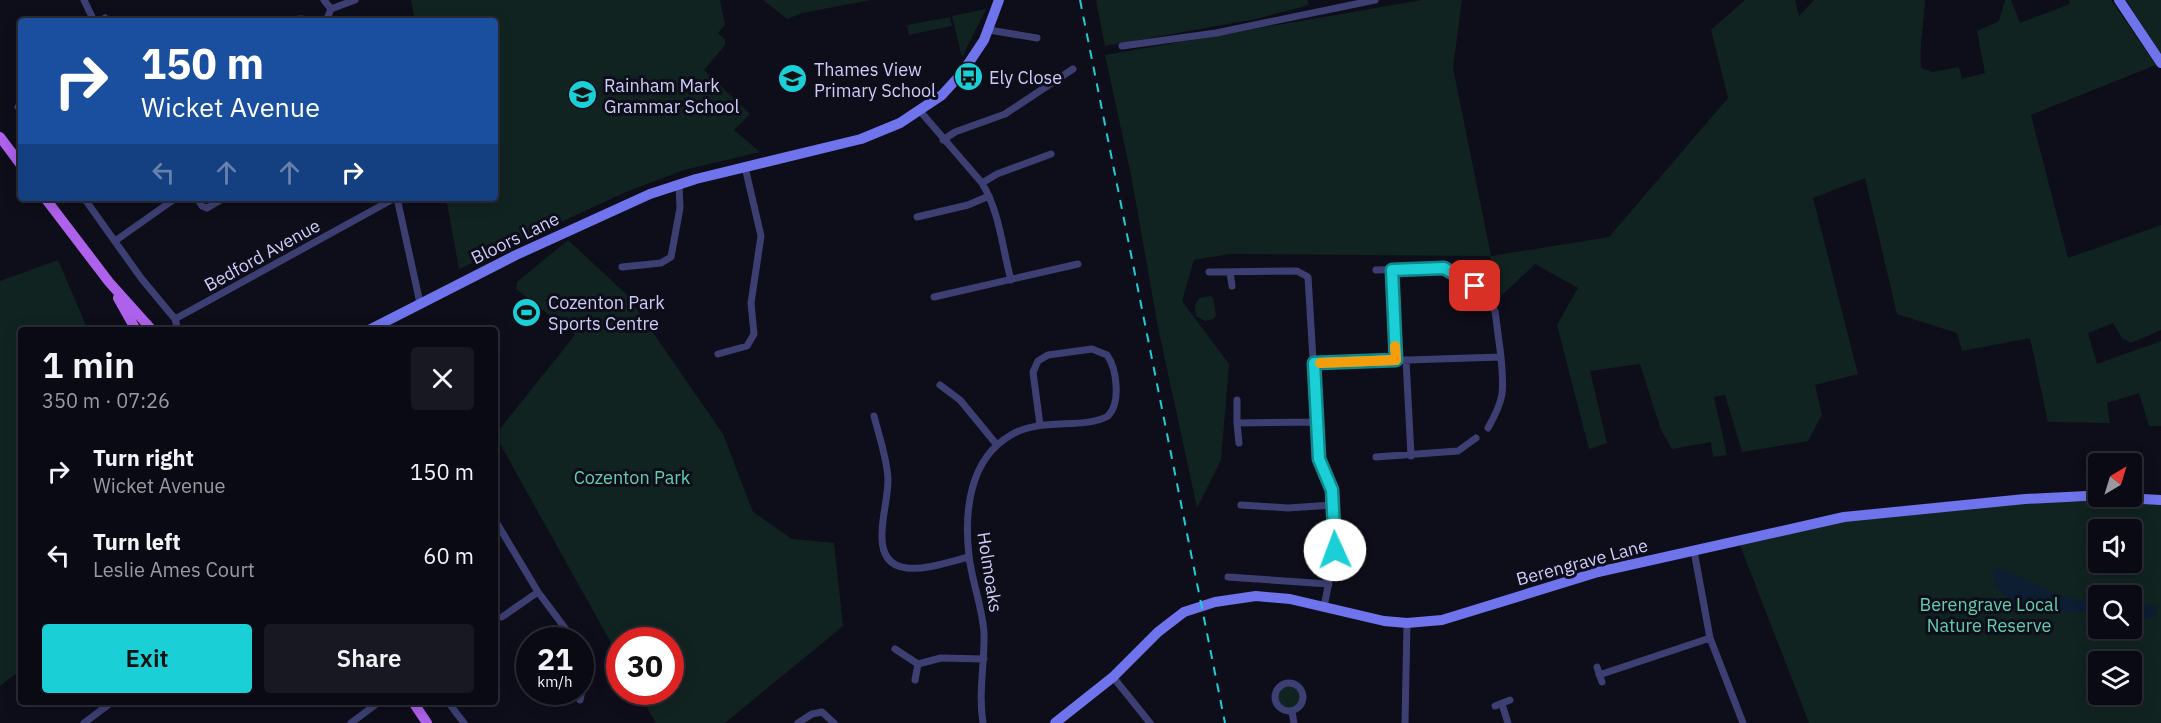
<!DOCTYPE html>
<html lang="en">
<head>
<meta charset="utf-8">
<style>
	body { margin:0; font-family:"IBM Plex Sans",sans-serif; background:#181822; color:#f1f3f6; height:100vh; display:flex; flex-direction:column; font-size:22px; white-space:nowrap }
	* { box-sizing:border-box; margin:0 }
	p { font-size:20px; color:#999aa0 }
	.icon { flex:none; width:33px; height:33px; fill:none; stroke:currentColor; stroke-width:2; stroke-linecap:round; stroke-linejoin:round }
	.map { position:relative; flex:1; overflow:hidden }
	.side { position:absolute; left:18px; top:327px; width:480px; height:378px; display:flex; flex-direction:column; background:#0a0a14; border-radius:6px; box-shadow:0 3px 15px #0003,0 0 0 2px #2a2b34 }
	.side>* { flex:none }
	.guide { position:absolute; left:18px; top:18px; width:480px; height:183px; border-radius:6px; box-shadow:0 3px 15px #0003,0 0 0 2px #2a2b34; background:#1a4fa0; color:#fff; overflow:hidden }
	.needle { width:39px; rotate:38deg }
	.controls { position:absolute; left:2088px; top:453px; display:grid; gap:12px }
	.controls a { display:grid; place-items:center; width:54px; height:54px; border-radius:6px; background:#0a0a14; box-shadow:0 3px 15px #0003,0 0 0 2px #2a2b34; font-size:30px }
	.speed { position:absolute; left:516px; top:627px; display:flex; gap:12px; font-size:30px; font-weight:700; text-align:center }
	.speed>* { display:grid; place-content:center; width:78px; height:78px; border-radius:50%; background:#0a0a14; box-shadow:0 3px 15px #0003,0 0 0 2px #2a2b34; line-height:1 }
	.speed small { font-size:15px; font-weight:400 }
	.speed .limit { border:9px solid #d22; background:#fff; color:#111 }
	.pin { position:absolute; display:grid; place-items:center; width:51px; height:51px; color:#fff; margin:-26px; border-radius:12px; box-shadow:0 3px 9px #0006 }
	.me { position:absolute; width:66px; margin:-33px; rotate:358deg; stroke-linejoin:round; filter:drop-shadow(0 0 4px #0008) }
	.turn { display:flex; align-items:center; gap:21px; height:126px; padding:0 24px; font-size:27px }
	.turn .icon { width:78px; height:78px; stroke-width:2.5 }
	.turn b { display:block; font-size:42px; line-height:51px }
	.lanes { display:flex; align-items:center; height:57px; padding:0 24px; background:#0003; justify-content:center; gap:30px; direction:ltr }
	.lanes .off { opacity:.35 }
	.round { display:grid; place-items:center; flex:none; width:63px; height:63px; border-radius:6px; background:#181822 }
	.headline { display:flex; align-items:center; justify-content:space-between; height:102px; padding:0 24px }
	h1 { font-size:36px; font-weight:600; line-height:45px }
	.primary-button { display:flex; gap:12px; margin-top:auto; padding:12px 24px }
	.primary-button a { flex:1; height:69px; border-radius:6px; background:#1bcfd6; color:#111; font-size:24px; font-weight:600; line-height:69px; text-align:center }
	.primary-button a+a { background:#181822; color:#f1f3f6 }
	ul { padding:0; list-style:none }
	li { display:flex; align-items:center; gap:18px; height:84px; padding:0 24px }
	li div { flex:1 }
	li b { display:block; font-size:22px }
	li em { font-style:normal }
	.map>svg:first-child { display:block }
	.green { fill:#112321; fill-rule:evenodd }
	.water { fill:#0d1d32 }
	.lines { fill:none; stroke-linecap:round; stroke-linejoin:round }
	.street { stroke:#3d3f73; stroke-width:7 }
	.secondary { stroke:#6f74ed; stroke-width:10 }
	.primary { stroke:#ae61eb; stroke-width:10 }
	.rail { stroke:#1bcfd6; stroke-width:2; stroke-dasharray:9 8; stroke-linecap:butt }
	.route-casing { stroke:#12878b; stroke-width:15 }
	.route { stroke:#1bcfd6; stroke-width:10 }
	.slow { stroke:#f59e0b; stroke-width:10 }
	.labels { text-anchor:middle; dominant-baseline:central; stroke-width:6; stroke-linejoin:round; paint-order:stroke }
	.poi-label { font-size:18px; fill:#ceccf9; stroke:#0e0d1a; text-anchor:start }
	.street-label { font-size:18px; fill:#ceccf9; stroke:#0e0d1a }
	.park-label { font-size:18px; fill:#63ceac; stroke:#0e0d1a }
</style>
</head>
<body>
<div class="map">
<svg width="2161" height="723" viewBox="0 0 2161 723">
	<rect width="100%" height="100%" fill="#0e0d1a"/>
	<!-- green -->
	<path class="green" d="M411,0h309l5,25 -7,8 7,6v6l-21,25 46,44 -16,16 26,22 -76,18 -58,22 -167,77 -13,-71h49v-177h-80z
		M763,0h108l-69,13 -15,6z
		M1096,0h211l2,5 -53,14 -151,27z
		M1422,0h40l-9,68 38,188 118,-19 119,-139 -17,-68 34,-30h50l4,16 15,-16h111c-1,24 -6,45 -4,68l11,4 27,-5 3,12 23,-6 -8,-42 22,-10 6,-21h6l9,23 50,-19 -1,-4h42l45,65 -125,50 37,143 93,-33v105l-30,13 -9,-5 -9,-15 -25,10 9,31 64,-23v85h-12l-10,-33 -32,10 3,20 -62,-1 -18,-84 -68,13 -5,-18 -60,-19 -32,-136 -52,20 45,176 -43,11 7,30 -14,26 -66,11 -17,-57 -11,2 13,58 -14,2 -2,-15 -39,7 -11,-19 -21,-66 -50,7 17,72 -18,6 -32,-124 21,-37 -43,-24 -36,34 -9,-42 -261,-2 -35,6 -12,41 47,63 -8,96 -24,48 -39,-181 -27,-152 -26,-120z
		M2126,0h35v55z
		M986,9l-24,48 -10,-41z
		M950,17l2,9 -43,9 -2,-10z
		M568,240l59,55 96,139 30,78 39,27 42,4 9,83 -118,97h-69l-18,-31h32v-52h-50l-1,17 -124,-222 80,-100 -59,-46 1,-7z
		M58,260l30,70h-67v340l-21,16v-405z
		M1210,296l3,2 3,18 -3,3 -8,2 -9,-5 -1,-11 4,-7z
		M2049,501l112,3v219h-352l-69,-178 127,-28zM2098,530h34v32h-34zM2098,596h34v32h-34zM2098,662h34v32h-34z
		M1277 697a12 12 0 1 1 24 0a12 12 0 1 1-24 0Z"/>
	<!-- water -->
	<path class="water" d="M2000,568l56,26 42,11v11c-29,-9 -104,2 -105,-46z
		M2151,605l6,2 1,8 -26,8v-17z"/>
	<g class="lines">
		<!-- street -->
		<path class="street" d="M84,0l10,21
			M324,0l7,9 -5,12
			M331,9l24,-9
			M101,21l4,-3
			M282,21l19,-2 15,2
			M989,30l48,8
			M1122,46l94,-13 159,-33
			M18,107l3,4
			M920,111l62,72c18,30 20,64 29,97
			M943,140l12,-8 50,-18 68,-45
			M982,183l15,-9 54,-20
			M84,198l57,80 34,41 3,11
			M197,198l5,8 5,2 17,-10
			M397,198l23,105
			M917,217l51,-12 21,-9
			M115,241l61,-43
			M622,267l39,-4 10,-6 9,-49 -1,-24
			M1376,270l68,-2 18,8 25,21 8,14 6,46
			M1392,270l4,91
			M1209,272l88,-1 11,6 11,182 13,31 1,15 2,45 -11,57
			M1230,272l2,14
			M934,297l144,-33
			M175,319l220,-121
			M718,354l29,-8 7,-12 -3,-31 10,-67 -16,-69
			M1406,360l5,96
			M1314,363l187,-6c3,34 4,41 -13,71
			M940,385l20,15 37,45
			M1237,400v23l80,-1
			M874,416c5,20 13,42 14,63 0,19 -6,37 -6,55 -2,54 57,30 87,23
			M1237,423l2,20
			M1376,457l82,-6 18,-13
			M1241,505l47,3 45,-3
			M495,520l43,72 36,48
			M1694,551l16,87 33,85
			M1228,577l101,7
			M502,617l36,-25
			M895,649l23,15 23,-6 43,1
			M1597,667l5,15
			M1599,675l111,-37
			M1113,677l37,46
			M915,680l3,-16
			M1275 697a14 14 0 1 1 28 0a14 14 0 1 1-28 0Z
			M580,700l7,-32 -7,-18
			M448,702l16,21
			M1502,704l6,19
			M1495,706l15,-6
			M1292,712l2,11
			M84,723l28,-21
			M351,723l28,-21
			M798,723l14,-9 10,-2 12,11
			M983,723c-5,-30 2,-61 1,-91 -2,-26 -12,-50 -15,-76 -5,-44 0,-97 42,-121 29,-18 72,-5 97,-19 13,-13 9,-47 -1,-61l-15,-6 -44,6 -10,6 -5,11 7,53
			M1405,723l2,-100"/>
		<!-- secondary -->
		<path class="secondary" d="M2119,0l42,63
			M369,330l147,-75 134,-61 46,-15 165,-40 39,-16 42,-28 20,-22 22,-33 15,-40
			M1055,723l58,-46 45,-45 26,-20 31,-10 41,-6 34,3 94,22 23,2 35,-3 156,-48 246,-55 181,-18 61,-3 75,4"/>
		<!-- primary -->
		<path class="primary" d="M0,137l21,28
			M45,198l64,84 43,48
			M118,298l18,32
			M413,702l14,21"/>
		<!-- rail -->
		<path class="rail" d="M1080,0l145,723"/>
	</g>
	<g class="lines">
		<defs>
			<path id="route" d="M1335,550l-3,-60 -13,-31 -5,-96 82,-3 -4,-90 52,-2 31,18"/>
		</defs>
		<!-- route casing -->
		<use href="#route" class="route-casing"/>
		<!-- route -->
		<use href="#route" class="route"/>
		<!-- slow -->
		<path class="slow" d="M1320,363l76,-3 -1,-14"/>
	</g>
	<!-- icons -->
	<defs>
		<symbol id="bus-disc" viewBox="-11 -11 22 22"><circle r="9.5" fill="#1bcfd6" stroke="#0e0d1a"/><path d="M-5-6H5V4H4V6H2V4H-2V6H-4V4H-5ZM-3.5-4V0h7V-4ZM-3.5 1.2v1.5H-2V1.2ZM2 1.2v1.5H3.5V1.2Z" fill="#111"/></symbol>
		<symbol id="school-disc" viewBox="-11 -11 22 22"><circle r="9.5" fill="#1bcfd6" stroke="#0e0d1a"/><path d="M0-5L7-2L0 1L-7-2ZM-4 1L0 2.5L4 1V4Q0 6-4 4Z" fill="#111"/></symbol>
		<symbol id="stadium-disc" viewBox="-11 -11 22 22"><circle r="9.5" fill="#1bcfd6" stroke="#0e0d1a"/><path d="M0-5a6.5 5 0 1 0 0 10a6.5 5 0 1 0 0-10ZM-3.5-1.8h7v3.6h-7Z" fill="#111"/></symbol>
	</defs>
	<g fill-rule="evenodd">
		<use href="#bus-disc" x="952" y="60" width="33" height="33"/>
		<use href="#school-disc" x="776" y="62" width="33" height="33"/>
		<use href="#school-disc" x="566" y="78" width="33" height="33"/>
		<use href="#stadium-disc" x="510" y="296" width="33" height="33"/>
	</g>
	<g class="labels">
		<!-- poi labels -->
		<g class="poi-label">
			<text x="814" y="69">Thames View<tspan x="814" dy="21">Primary School</tspan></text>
			<text x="989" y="77">Ely Close</text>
			<text x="604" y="85">Rainham Mark<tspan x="604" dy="21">Grammar School</tspan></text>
			<text x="548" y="302">Cozenton Park<tspan x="548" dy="21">Sports Centre</tspan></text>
		</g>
		<!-- street labels -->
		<g class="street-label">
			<text transform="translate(515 238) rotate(-26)">Bloors Lane</text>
			<text transform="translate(262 255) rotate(-29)">Bedford Avenue</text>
			<text transform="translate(1582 562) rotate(-15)">Berengrave Lane</text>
			<text transform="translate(990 572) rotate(81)">Holmoaks</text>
		</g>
		<!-- park labels -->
		<g class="park-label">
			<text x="632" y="477">Cozenton Park</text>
			<text x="1989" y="604">Berengrave Local<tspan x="1989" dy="21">Nature Reserve</tspan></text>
		</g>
	</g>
</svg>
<div class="controls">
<a><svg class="needle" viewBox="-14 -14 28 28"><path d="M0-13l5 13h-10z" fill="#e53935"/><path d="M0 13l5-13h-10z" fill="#999aa0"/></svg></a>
<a><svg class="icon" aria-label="sound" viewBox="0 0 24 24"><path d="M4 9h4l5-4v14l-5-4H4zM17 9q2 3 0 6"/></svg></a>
<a><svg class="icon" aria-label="search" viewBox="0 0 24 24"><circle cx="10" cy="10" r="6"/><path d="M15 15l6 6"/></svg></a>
<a><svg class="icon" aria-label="layers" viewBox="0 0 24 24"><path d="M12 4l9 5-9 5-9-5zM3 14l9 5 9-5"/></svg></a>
</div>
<div class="speed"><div>21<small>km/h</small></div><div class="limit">30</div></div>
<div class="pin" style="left:1475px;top:286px;background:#d93025"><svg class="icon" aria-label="arrive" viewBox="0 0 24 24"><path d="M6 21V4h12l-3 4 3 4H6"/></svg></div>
<svg class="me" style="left:1335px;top:550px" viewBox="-20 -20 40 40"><circle r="19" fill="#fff"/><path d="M0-13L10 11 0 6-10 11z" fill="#1bcfd6"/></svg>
<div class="guide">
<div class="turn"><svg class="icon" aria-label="right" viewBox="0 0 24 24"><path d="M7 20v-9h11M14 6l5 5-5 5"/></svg><div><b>150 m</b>Wicket Avenue</div></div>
<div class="lanes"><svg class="icon off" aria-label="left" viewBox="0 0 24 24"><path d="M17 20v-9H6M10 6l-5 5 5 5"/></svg><svg class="icon off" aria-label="ahead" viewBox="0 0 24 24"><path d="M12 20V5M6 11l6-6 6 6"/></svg><svg class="icon off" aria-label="ahead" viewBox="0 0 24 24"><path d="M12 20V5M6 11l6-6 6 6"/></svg><svg class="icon" aria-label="right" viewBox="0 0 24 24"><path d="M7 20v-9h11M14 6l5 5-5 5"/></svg></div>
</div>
<section class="side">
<div class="headline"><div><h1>1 min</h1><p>350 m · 07:26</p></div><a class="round"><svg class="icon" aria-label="close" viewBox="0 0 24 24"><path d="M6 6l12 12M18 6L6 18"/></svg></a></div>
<ul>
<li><svg class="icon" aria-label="right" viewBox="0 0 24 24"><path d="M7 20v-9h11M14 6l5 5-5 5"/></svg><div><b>Turn right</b><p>Wicket Avenue</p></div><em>150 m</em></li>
<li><svg class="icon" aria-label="left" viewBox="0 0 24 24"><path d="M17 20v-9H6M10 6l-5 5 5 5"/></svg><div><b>Turn left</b><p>Leslie Ames Court</p></div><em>60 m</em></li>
</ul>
<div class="primary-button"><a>Exit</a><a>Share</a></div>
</section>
</div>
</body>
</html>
